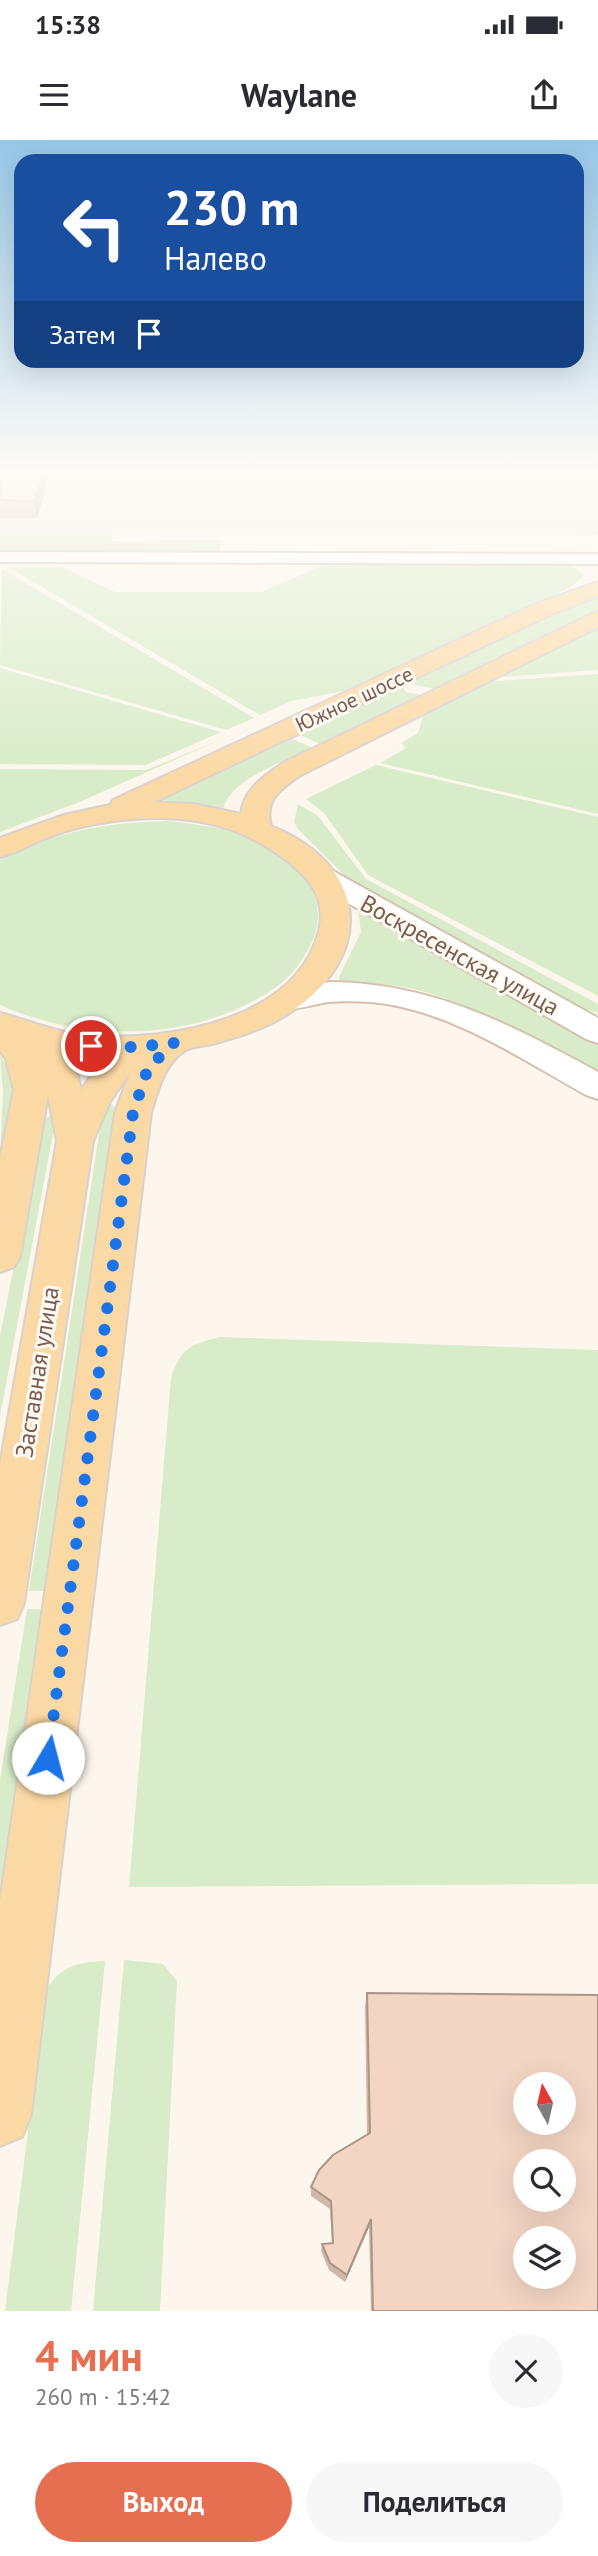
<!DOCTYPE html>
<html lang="ru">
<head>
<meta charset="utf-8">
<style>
	body { margin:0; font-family:"PT Sans",sans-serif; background:#f7f7f7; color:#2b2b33; height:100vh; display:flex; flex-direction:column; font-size:26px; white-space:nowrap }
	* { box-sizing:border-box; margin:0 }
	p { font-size:23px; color:#7c7c81 }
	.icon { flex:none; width:38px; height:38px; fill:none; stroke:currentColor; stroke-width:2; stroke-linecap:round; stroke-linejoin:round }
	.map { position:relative; height:2171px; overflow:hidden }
	.side { display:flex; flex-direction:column; background:#fff; flex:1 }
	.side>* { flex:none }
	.banner { position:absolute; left:14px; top:14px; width:570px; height:214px; border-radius:21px; box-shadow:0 7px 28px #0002; background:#1a4fa0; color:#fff; overflow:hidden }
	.needle { width:46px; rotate:352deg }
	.buttons { position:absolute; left:513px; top:1932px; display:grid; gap:14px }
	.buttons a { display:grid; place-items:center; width:63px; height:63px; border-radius:50%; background:#fff; box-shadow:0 7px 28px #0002; font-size:35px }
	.pin { position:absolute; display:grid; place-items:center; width:60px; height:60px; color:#fff; margin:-30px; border:4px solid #fff; border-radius:50%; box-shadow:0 2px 7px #0007 }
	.me { position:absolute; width:77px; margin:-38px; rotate:8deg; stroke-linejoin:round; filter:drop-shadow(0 0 5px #0008) }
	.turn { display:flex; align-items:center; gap:24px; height:147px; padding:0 35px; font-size:32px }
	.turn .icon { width:91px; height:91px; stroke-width:2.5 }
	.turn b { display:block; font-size:49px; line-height:60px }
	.then { display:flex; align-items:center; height:66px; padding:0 35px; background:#0003; gap:14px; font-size:26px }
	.round { display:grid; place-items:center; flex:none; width:74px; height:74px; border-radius:37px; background:#f7f7f7 }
	.head { display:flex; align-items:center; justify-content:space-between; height:119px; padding:0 35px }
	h1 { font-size:42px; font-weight:600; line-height:52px; color:#e76f51 }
	.action { display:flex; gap:14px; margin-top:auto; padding:14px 35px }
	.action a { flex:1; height:80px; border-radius:42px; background:#e76f51; color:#fff; font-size:28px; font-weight:600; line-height:80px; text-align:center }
	.action a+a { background:#f7f7f7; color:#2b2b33 }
	.status { display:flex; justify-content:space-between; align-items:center; height:49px; padding:0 35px; background:#fff; direction:ltr }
	.status svg { height:19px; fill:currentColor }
	header { display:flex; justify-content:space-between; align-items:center; height:91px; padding:0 35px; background:#fff; font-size:32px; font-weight:600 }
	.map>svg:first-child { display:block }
	.industrial { fill:#efe9e4 }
	.green { fill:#d8ecc9 }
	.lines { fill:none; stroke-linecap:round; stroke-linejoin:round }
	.minor-casing { stroke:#d1beb0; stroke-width:4 }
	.secondary-casing { stroke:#d6c0b0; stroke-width:4 }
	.primary-casing { stroke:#dad1cd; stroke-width:4 }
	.minor { fill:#fff; fill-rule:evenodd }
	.secondary { fill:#fff; fill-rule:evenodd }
	.primary { fill:#fbd9a5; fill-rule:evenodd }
	.wall { fill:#d1b7a8 }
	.shaded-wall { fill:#aa9588 }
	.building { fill:#f3d5c3; stroke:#aa9588; stroke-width:2; fill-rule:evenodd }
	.route { stroke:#1a73e8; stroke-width:12; stroke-dasharray:0 21.6 }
	.labels { text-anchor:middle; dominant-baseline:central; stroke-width:6; stroke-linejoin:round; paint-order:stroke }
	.far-street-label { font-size:21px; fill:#7a5c4d; stroke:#fffaf3 }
	.street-label { font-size:24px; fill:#7a5c4d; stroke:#fffaf3 }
</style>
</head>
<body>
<div class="status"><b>15:38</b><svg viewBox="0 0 49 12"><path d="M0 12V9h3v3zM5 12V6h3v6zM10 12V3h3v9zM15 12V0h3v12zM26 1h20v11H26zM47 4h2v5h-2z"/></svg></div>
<header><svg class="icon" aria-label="menu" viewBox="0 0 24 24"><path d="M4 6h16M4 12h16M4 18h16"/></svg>Waylane<svg class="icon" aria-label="share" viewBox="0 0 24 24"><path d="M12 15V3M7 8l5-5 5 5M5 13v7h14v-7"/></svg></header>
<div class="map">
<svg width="598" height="2171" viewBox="0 0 598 2171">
	<rect width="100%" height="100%" fill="#fdf6ec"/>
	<!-- industrial -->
	<path class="industrial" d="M0,334h598v61l-598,-1z"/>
	<!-- green -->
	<path class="green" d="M0,394h113l-1,7 109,-1 -2,14h-219z
		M243,411l355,1v3l-353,-2z
		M328,423h232l15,4 9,8 -13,12 -59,28 -7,7 -139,65 -75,14 -31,14 -252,-148h54l53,25h147z
		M2,429l252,149 -28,12 -226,-65z
		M598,452v17l-163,80 -21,-4 1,-5z
		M598,484v46l-109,8z
		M0,528l221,64 -75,33 -146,-1z
		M598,534v140l-218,-51 26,-15 -5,-5 17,-10 7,-22 56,-29z
		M402,546l4,6 16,3 -102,49 -20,-9z
		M222,599l-145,64 -77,29v-63l146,1z
		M292,599l21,9c-29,14 -78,28 -90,60l-61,-8z
		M376,625l222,52v179l-230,-121 -44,-62 -18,-14z
		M298,664l20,12 48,63 232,125v9l-43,-12 -194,-109 -63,-63 -4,-7z
		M170,681c15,2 32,4 47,7 48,11 119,51 97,109 -8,20 -21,38 -38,50 -80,56 -191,56 -276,18v-145c55,-29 108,-38 170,-39z
		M358,769l240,134v35c-60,-33 -121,-75 -189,-90 -23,-5 -46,-4 -69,-7l-1,-4 22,-45z
		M0,914c23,39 9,67 0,108l3,-71z
		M109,963l7,5 -70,483h-17l74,-483z
		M51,976l4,7 -55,293v-80l42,-213 2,-4z
		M220,1197l378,13v534l-469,3 42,-509c10,-31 19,-33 49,-41z
		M27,1469h18l-45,306v-135z
		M124,1820l39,4 14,17 -17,330h-67z
		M105,1821l-34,350h-66l41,-321c15,-24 32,-28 59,-29z"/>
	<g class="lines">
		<defs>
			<path id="minor" d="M0,412l598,2v10l-598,-2z"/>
			<path id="secondary" d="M323,728l10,3 265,147v25l-12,-4 -273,-156 -5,-6 5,-6z
				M330,842c103,1 179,42 268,90v27l-12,-4c-66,-37 -138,-86 -215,-93 -14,-1 -30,-1 -43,0 -18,3 -34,10 -52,5l-5,-7 5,-7z"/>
			<path id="primary" d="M598,442v14l-46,18 -398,188 39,2 48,10c2,-24 23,-38 42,-51l315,-152v16l-297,148c-20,13 -37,25 -30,51 97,39 106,128 20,186 -23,16 -52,25 -79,32 -7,2 -19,2 -26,6 -22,13 -28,40 -35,63l-120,1002 -9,22 -22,9v-244l115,-789 15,-41 -20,30 -17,39 -69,462 -7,16 -17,6v-160l57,-324 -9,-46 -28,162 -6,10 -14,5v-114l14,-68 -8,-31 -6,-8v-38c31,8 59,21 92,23 79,5 204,-16 227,-105 9,-38 -17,-61 -46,-80 -35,-24 -78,-34 -120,-33 -37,1 -75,7 -109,21 -15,6 -28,14 -44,18v-19l64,-23 46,-10 3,-5 423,-196zM64,914l40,4 -23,32 -5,-22z"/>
		</defs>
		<!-- minor casing -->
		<use href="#minor" class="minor-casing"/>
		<!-- secondary casing -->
		<use href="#secondary" class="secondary-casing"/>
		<!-- primary casing -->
		<use href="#primary" class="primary-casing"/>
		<!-- minor -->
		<use href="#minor" class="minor"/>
		<!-- secondary -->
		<use href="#secondary" class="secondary"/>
		<!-- primary -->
		<use href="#primary" class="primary"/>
	</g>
	<!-- wall -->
	<path class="wall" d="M0,334h50l-13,44h-37z
		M367,1853l231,318h-227l-2,-84 -24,55 -16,-12 -8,-19 1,-7 10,-1 -2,-34 -19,-13v-9l56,-53 -2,-128z"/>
	<!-- shaded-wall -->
	<path class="shaded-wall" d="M43,334h7l-13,44 -3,-17z
		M371,2079l-2,8 -24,55 2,-7z"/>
	<!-- building -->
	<path class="building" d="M0,334h43l-9,27 -34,-1z
		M367,1853l231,2v316h-225l-2,-92 -24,56 -17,-12 -8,-19 11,-1 -2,-42 -20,-14 8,-17 14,-15 37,-22zM525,1944h39v39h-39zM525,2021h39v39h-39zM525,2098h39v39h-39z"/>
	<!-- sky -->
	<linearGradient id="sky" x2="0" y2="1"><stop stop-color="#97c7e8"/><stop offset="0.52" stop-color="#fefbf6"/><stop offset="1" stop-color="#fefbf6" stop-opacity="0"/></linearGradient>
	<rect width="598" height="638" fill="url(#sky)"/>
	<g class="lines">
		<!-- route -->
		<path class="route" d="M48,1618l85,-645 15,-45 26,-25 -40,4 -43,-1"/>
	</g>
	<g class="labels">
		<!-- far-street labels -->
		<g class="far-street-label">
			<text transform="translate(354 559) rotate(-25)">Южное шоссе</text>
		</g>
		<!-- street labels -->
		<g class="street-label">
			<text transform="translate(460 815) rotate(29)">Воскресенская улица</text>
			<text transform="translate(37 1232) rotate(-81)">Заставная улица</text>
		</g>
	</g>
</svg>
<div class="buttons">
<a><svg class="needle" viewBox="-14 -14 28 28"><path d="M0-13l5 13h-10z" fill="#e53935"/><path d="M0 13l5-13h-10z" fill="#7c7c81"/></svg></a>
<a><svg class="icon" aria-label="search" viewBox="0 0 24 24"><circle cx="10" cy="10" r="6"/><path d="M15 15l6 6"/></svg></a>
<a><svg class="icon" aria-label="layers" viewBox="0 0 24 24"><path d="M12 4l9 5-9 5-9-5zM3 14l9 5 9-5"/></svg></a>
</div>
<div class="pin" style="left:91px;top:906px;background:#d93025"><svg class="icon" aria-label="arrive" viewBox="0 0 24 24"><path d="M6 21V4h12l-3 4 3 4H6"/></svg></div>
<svg class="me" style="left:48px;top:1618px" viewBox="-20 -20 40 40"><circle r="19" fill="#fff"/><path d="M0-13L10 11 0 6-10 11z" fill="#1a73e8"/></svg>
<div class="banner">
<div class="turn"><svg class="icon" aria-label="left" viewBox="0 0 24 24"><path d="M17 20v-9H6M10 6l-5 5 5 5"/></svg><div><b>230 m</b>Налево</div></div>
<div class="then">Затем<svg class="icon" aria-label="arrive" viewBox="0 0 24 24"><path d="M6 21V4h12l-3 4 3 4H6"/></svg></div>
</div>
</div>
<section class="side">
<div class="head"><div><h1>4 мин</h1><p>260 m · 15:42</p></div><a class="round"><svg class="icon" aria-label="close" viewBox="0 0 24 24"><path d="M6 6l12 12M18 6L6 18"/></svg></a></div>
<div class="action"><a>Выход</a><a>Поделиться</a></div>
</section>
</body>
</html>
